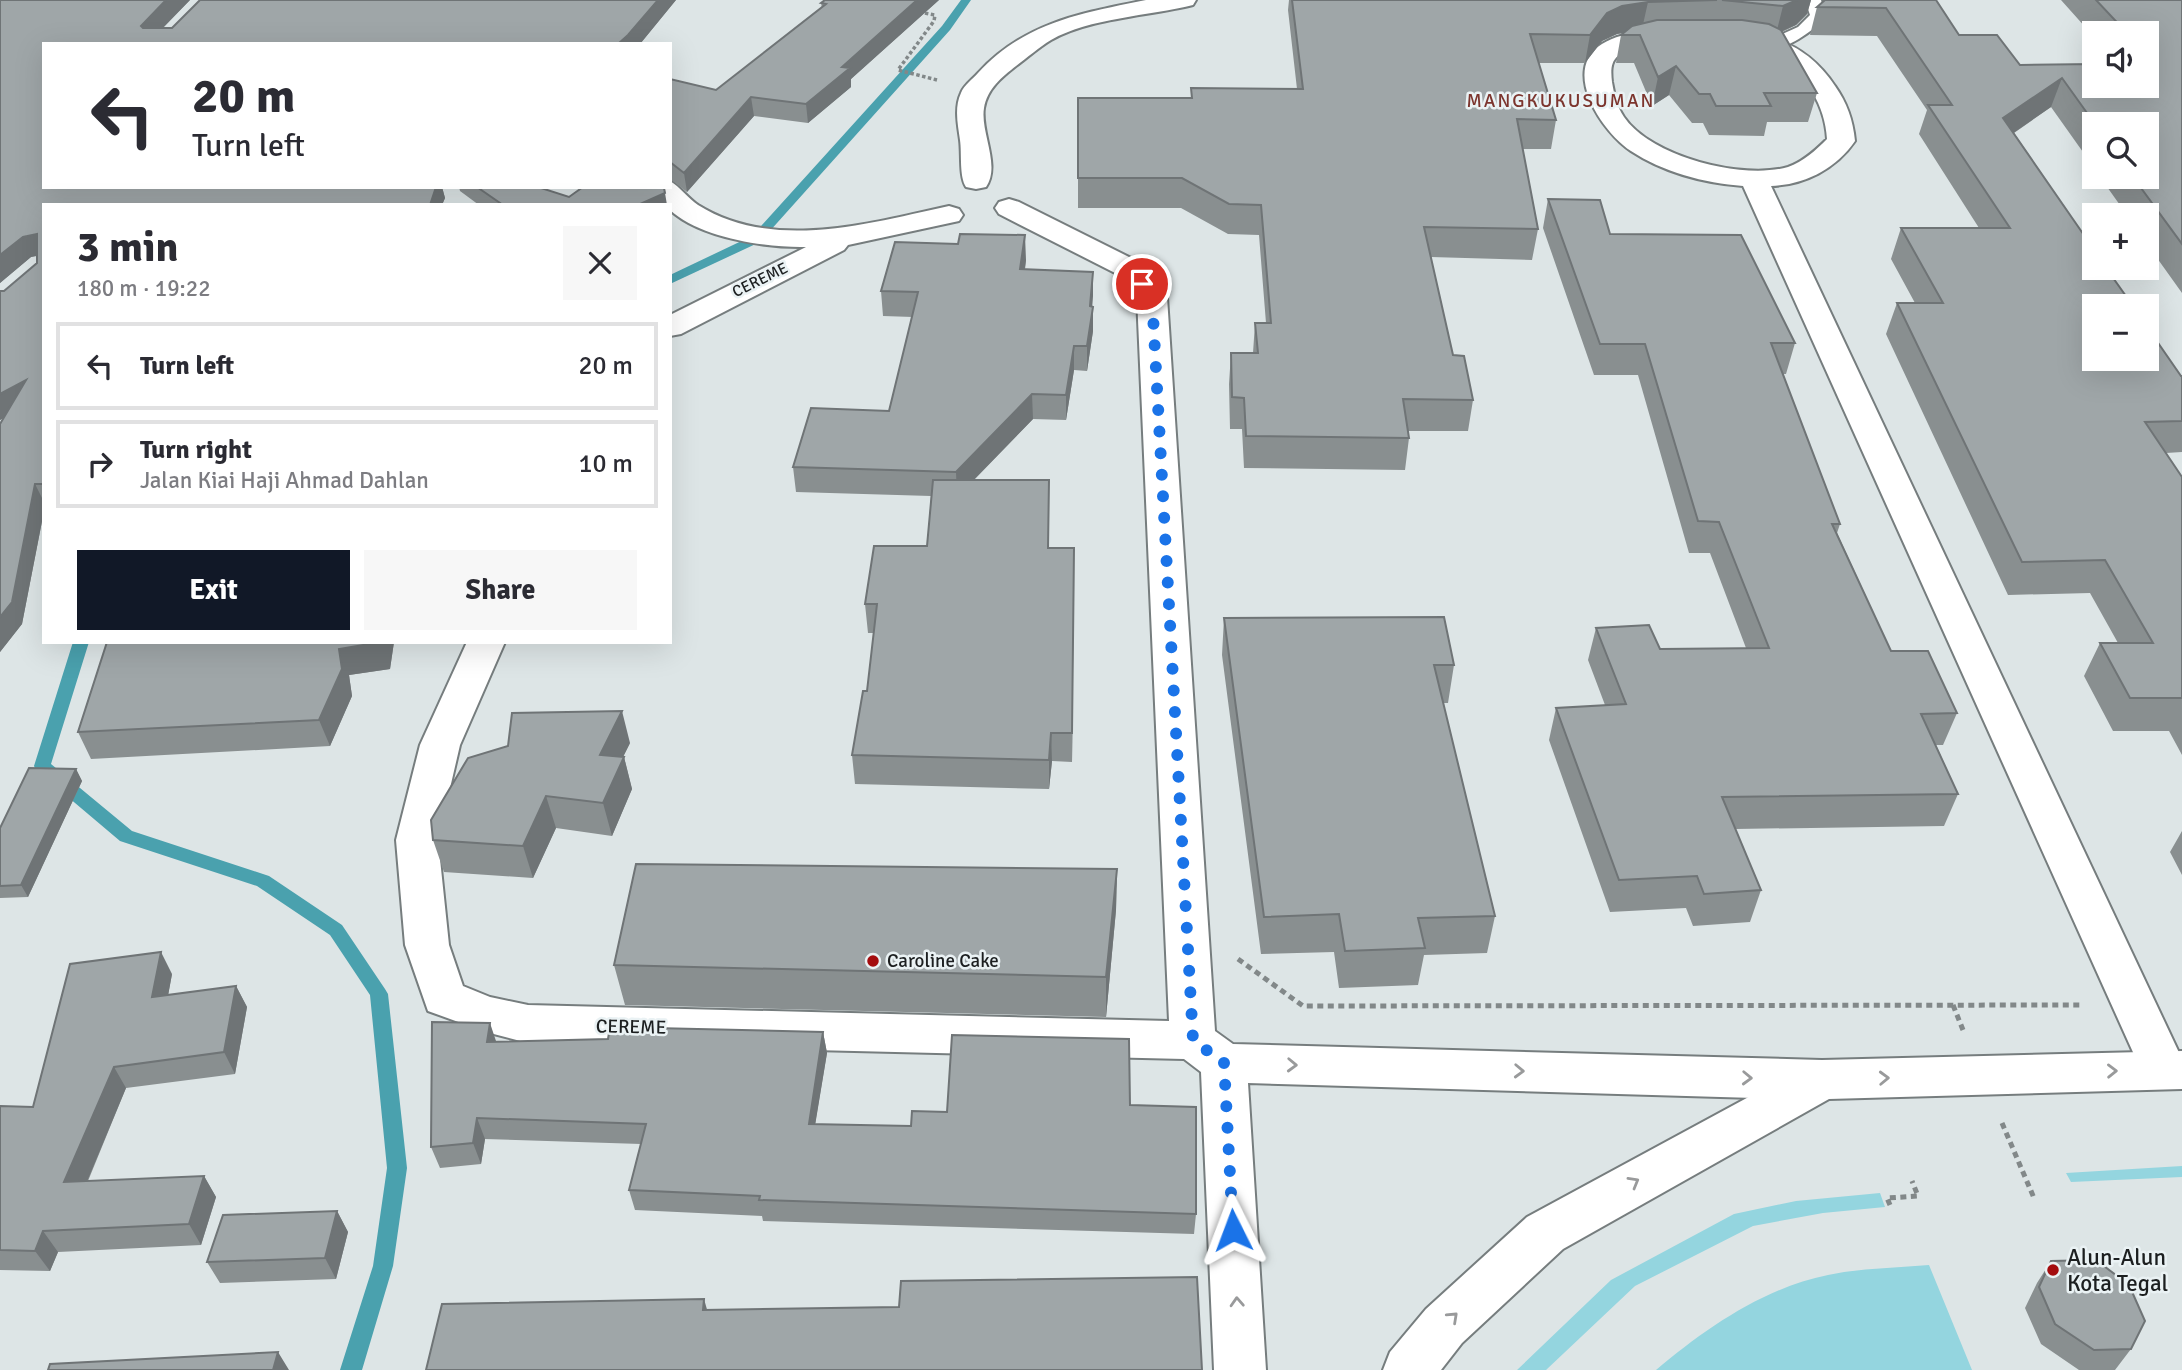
<!DOCTYPE html>
<html lang="en">
<head>
<meta charset="utf-8">
<style>
	body { margin:0; font-family:Signika,sans-serif; background:#f7f7f7; color:#2b2b33; height:100vh; display:flex; flex-direction:column; font-size:26px; white-space:nowrap }
	* { box-sizing:border-box; margin:0 }
	p { font-size:23px; color:#7c7c81 }
	.icon { flex:none; width:38px; height:38px; fill:none; stroke:currentColor; stroke-width:2; stroke-linecap:round; stroke-linejoin:round }
	.map { position:relative; flex:1; overflow:hidden }
	.details { position:absolute; left:42px; top:203px; width:630px; height:441px; display:flex; flex-direction:column; background:#fff; border-radius:0px; box-shadow:0 7px 28px #0002 }
	.details>* { flex:none }
	.banner { position:absolute; left:42px; top:42px; width:630px; height:147px; border-radius:0px; box-shadow:0 7px 28px #0002; background:#fff; color:#2b2b33; overflow:hidden }
	.controls { position:absolute; left:2082px; top:21px; display:grid; gap:14px }
	.controls a { display:grid; place-items:center; width:77px; height:77px; border-radius:0px; background:#fff; box-shadow:0 7px 28px #0002; font-size:35px }
	.pin { position:absolute; display:grid; place-items:center; width:60px; height:60px; color:#fff; margin:-30px; border:4px solid #fff; border-radius:50%; box-shadow:0 2px 7px #0007 }
	.me { position:absolute; width:77px; margin:-38px; rotate:357deg; stroke-linejoin:round; filter:drop-shadow(0 0 5px #0008) }
	.turn { display:flex; align-items:center; gap:24px; height:147px; padding:0 35px; font-size:32px }
	.turn .icon { width:91px; height:91px; stroke-width:2.5 }
	.turn b { display:block; font-size:49px; line-height:60px }
	.round { display:grid; place-items:center; flex:none; width:74px; height:74px; border-radius:0px; background:#f7f7f7 }
	.headline { display:flex; align-items:center; justify-content:space-between; height:119px; padding:0 35px }
	h1 { font-size:42px; font-weight:700; line-height:52px }
	.button { display:flex; gap:14px; margin-top:auto; padding:14px 35px }
	.button a { flex:1; height:80px; border-radius:0px; background:#111827; color:#fff; font-size:28px; font-weight:700; line-height:80px; text-align:center }
	.button a+a { background:#f7f7f7; color:#2b2b33 }
	ul { padding:0; list-style:none }
	li { display:flex; align-items:center; gap:21px; height:88px; margin:0 14px 10px; padding:0 21px; border:4px solid #e1e1e2; border-radius:0px }
	li div { flex:1 }
	li b { display:block; font-size:26px }
	li em { font-style:normal }
	.map>svg:first-child { display:block }
	.green { fill:#94d5df }
	.lines { fill:none; stroke-linecap:round; stroke-linejoin:round }
	.stream { fill:#4aa1ae; fill-rule:evenodd }
	.lane-casing { stroke:#767d7e; stroke-width:4 }
	.street-casing { stroke:#767d7e; stroke-width:4 }
	.secondary-casing { stroke:#767d7e; stroke-width:4 }
	.path-far1 { stroke:#828889; stroke-width:3.5; stroke-dasharray:3.5 2.5; stroke-linecap:butt }
	.path { stroke:#828889; stroke-width:5; stroke-dasharray:6 4.5; stroke-linecap:butt }
	.lane { fill:#fff; fill-rule:evenodd }
	.street { fill:#fff; fill-rule:evenodd }
	.secondary { fill:#fff; fill-rule:evenodd }
	.wall { fill:#898f90 }
	.shaded-wall { fill:#6f7476 }
	.building { fill:#9fa6a8; stroke:#6f7476; stroke-width:2 }
	.oneway { stroke:#999a9b }
	.route { stroke:#1a73e8; stroke-width:12; stroke-dasharray:0 21.6 }
	.poi-dot { fill:#a40c0e; stroke:#eaf2f4; stroke-width:2.5 }
	.labels { text-anchor:middle; dominant-baseline:central; stroke-width:5; stroke-linejoin:round; paint-order:stroke }
	.far-street-label { font-size:16px; fill:#1c1f20; stroke:#eaf2f4 }
	.far-quarter-label { font-size:19px; letter-spacing:2px; fill:#7c352e; stroke:#eaf2f4 }
	.poi-label { font-size:19px; fill:#1c1f20; stroke:#eaf2f4; text-anchor:start }
	.street-label { font-size:19px; fill:#1c1f20; stroke:#eaf2f4 }
	.near-poi-label { font-size:23px; fill:#1c1f20; stroke:#eaf2f4; text-anchor:start }
</style>
</head>
<body>
<div class="map">
<svg width="2182" height="1370" viewBox="0 0 2182 1370">
	<rect width="100%" height="100%" fill="#dde5e6"/>
	<!-- green -->
	<path class="green" d="M2182,1166v11l-111,5 -5,-9z
		M1880,1193l5,14 -62,6 -70,13 -118,60 -89,84h-29l94,-90 123,-66 62,-13z
		M1929,1265l43,105h-316c49,-41 107,-82 172,-95 32,-7 68,-7 101,-10z"/>
	<g class="lines">
		<!-- stream -->
		<path class="stream" d="M961,0h10l-21,30 -190,212 -90,42v-9l82,-39 190,-210z
			M73,642h16l-38,122 81,67 137,45 73,49 43,64 3,5 19,174 -14,98 -31,104h-22l33,-104 14,-98 -17,-173 -40,-60 -73,-49 -137,-45 -84,-71 -2,-4z"/>
		<defs>
			<path id="lane" d="M1805,0h16l5,16c-11,14 -42,37 -61,32l-2,-3 2,-3 33,-15 12,-12z"/>
			<path id="street" d="M1146,0h50l-3,5c-44,11 -104,13 -142,35 -12,7 -24,18 -35,26 -14,11 -29,23 -32,42 -4,24 17,57 2,79l-10,2 -10,-2c-7,-11 -4,-33 -6,-47 -2,-15 -6,-32 1,-47 3,-8 12,-14 17,-20 47,-51 104,-60 168,-73z
				M1686,30c61,2 111,-1 149,56 12,17 18,34 20,55 -19,28 -51,44 -84,45l411,873 -2,25 -16,5 -16,-5 -7,-14 -398,-884c-39,-3 -80,-14 -112,-35 -28,-18 -71,-81 -29,-107 24,-15 57,-13 84,-14zM1686,46c24,0 54,-4 77,4 37,14 62,51 64,89 -11,11 -24,23 -39,28 -45,13 -137,-10 -164,-50 -7,-10 -10,-23 -12,-35 -1,-9 -2,-20 6,-26 17,-14 47,-10 68,-10z
				M670,181c10,6 18,17 28,24 75,47 172,18 251,1l10,3 4,6 -4,6 -111,24 -4,5 -163,84 -11,2v-21l136,-68c-39,1 -106,-9 -136,-37v-5h-5l-17,-18h22z
				M1009,199l10,3 124,62 24,33 48,734 18,13 589,16 16,6 7,14 -7,14 -16,6 -574,-17 18,287h-52l-13,-298 -17,-13 -656,-16 -42,-11 -58,-21 -23,-66 -9,-105 24,-95 47,-103h38l-45,103 -22,95 11,105 14,41 27,11 38,8 641,16 -32,-724 -16,-21 -122,-62 -4,-6 4,-6z"/>
			<path id="secondary" d="M2182,1051v38l-353,10 -266,150 -101,94 -21,27h-58l7,-18 36,-43 101,-92 279,-151 16,-6z"/>
		</defs>
		<!-- lane casing -->
		<use href="#lane" class="lane-casing"/>
		<!-- street casing -->
		<use href="#street" class="street-casing"/>
		<!-- secondary casing -->
		<use href="#secondary" class="secondary-casing"/>
		<!-- path-far1 -->
		<path class="path-far1" d="M919,12l16,3 -1,6 -36,49 39,10"/>
		<!-- path -->
		<path class="path" d="M1238,959l65,47 779,-1
			M1953,1005l10,25
			M2002,1123l32,75
			M1890,1205l-3,-7 31,-2 -6,-15"/>
		<!-- lane -->
		<use href="#lane" class="lane"/>
		<!-- street -->
		<use href="#street" class="street"/>
		<!-- secondary -->
		<use href="#secondary" class="secondary"/>
	</g>
	<!-- wall -->
	<path class="wall" d="M0,0h190l-27,28h9l28,-28h476l-36,44h-596v143h398l3,11 -3,7h-398v306l-22,113 -22,28v-228l4,-7 -4,3v-129h4l33,-28v-7l-6,1 -31,26z
		M825,0h114l-88,79v8l-43,36 -54,-7 -67,76 -17,-13v-100l46,11 106,-82 -1,-5z
		M1289,0h522l-4,14 -11,11 -14,7 35,61 -9,29h-41l-3,14 -55,-1 -6,-12h-11l-23,-28 -17,11 -18,-43h-18l5,-28 3,-2 -7,1 -15,7 -17,22h-47l18,57 -5,29h-29l16,80 -6,31 -101,-3 22,98 20,45 -5,31h-60l1,7 -4,32 -161,-2 -2,-39h-12l-1,-45 2,-31h22l2,-30h11l-7,-88 -31,-1 -47,-26h-103v-110h113v-10l106,1 -9,-79z
		M1823,0h113l23,35 61,30 72,-1 3,-6v28h52v-53h-52v5l-34,-38h121v293l-35,-49v-29h-20l-27,-38h47l-52,-53v45l-44,-62 -37,26 167,243h1v76l-16,1 16,24v278l-13,-24h-56l-29,-55 16,-33h18l-28,-50 -82,2 -122,-261 11,-31h18l-24,-44 10,-31h78l-60,-94 8,-24 -50,-74 -67,-1 7,-28 6,-6z
		M459,187h79l31,10 98,8h-188l-19,-14z
		M1548,199l247,144 -9,31h-3l57,150 -3,9 54,118 66,62 -14,32h-7l22,49 -14,32 -209,3 26,61 -11,32 -57,4 -7,-18 -76,4 -61,-172 7,-32 49,-3 -17,-45 8,-32 64,21 86,-1 -36,-95h-21l-51,-178h-44l-51,-147z
		M1026,260l-1,10 68,2 -1,35 1,24 -6,40 -13,-1 -8,50 -33,-1 -59,61 75,28v40h25l-2,214 -20,-1 -3,28 -194,-5 -3,-29 15,-64 7,-58h-6l-3,-29 62,-58 4,-50 -135,-4 -3,-25 96,-56 24,-94 -30,-1 -2,-25z
		M1224,618l230,47 -6,38h-5l52,213 -8,37 -63,2 -6,30 -79,3 -5,-36 -73,2 -39,-299z
		M107,642h287l-4,27 -41,6 3,21 -22,50 -239,13 -13,-27z
		M630,743l-7,14h1l8,32 -20,47 -56,-8 -23,50 -89,-6 -11,-32z
		M76,769l6,12 -54,116 -28,1v-70z
		M2182,831v44l-12,-23z
		M1117,869l-1,41 -10,107 -481,-12 -11,-40z
		M172,974l-4,21 68,-9 11,21 -12,67 -109,14 -38,93 116,-5 12,21 -15,48 -143,7 -8,19 -50,-1v-164l33,1z
		M823,1032l4,21 -12,71 96,2 36,-14 183,-7 66,109 -2,20 -431,-13 -1,-5 -127,-6 -6,-20 12,-46 -156,-5 -4,25 -41,4 -9,-21 65,-105z
		M337,1211l11,21 -12,47 -116,4 -13,-21z
		M2051,1261l80,88 -16,21h-36l-38,-26 -16,-36 12,-25z"/>
	<!-- shaded-wall -->
	<path class="shaded-wall" d="M166,0h24l-43,44 -6,-18z
		M658,0h18l-36,44h-22z
		M917,0h22l-88,79v8l-43,36 -2,-19 36,-37z
		M1797,0h14l-4,14 -11,11 -20,9 7,-28z
		M1648,2l-6,27 -25,5 -15,7 -17,22 5,-28 17,-22 15,-7z
		M1676,66l-7,29 -17,11 6,-29z
		M2062,78l-11,29 -58,40 10,-29z
		M751,97l3,19 -67,76 -3,-19z
		M436,187h6l3,11 -3,7h-12z
		M665,193l2,12h-29z
		M37,234l7,20 -13,3 -31,26v-28l23,-18z
		M1025,235l1,25 -5,34 -1,-25z
		M1093,272v24l-2,26 2,-15v24l-6,40v-25z
		M1074,346v24l-8,50v-25z
		M26,380l9,21 -35,19v-26z
		M1032,394l1,25 -76,78 -1,-25z
		M35,484l9,18v9l-22,113 -22,28v-35z
		M1074,548v28l-2,186v-29z
		M381,642h13l-4,27 -41,6 3,21 -22,50 -11,-26 20,-71z
		M622,711l8,32 -22,44 -8,-32z
		M1051,733l1,28 -3,28v-29z
		M624,757l8,32 -20,47 -9,-33z
		M76,769l6,12 -54,116 -7,-12z
		M546,796l10,32 -23,50 -10,-32z
		M1117,869l-1,41 -10,107v-40z
		M161,952l11,22 -8,44 -12,-21z
		M236,986l11,21 -12,67 -11,-22z
		M490,1023l7,21 -10,-2z
		M823,1032l4,21 -15,91 -3,-20z
		M114,1067l12,21 -48,115 -14,-21z
		M477,1118l8,21 -4,25 -8,-21z
		M204,1176l12,21 -15,48 -12,-21z
		M337,1211l11,21 -12,47 -11,-21z
		M43,1231l15,21 -8,19 -15,-20z
		M704,1299l10,35 -11,-24z
		M278,1352l11,18h-16z"/>
	<!-- building -->
	<path class="building" d="M0,0h166l-25,26 2,2h29l28,-28h458l-30,35 -10,9h-574v143h392l-6,18h-386v279h-9l-23,118 -12,15v-193l26,-44 -26,14v-103h4l33,-28v-29l-14,3 -23,18z
		M825,0h92l-75,67 8,1 -44,36 -55,-7 -67,76 -14,-11v-83l46,11 110,-86 -5,-1z
		M1292,0h425l-69,2 -26,4 -15,7 -17,22 -60,-1 26,86 -39,-1 21,110 -114,-2 29,128 11,1 9,44 -70,-1 6,39 -163,-2 -2,-38 -12,-1 -1,-44h27l-3,-30h16l-10,-118 -32,-1 -47,-26h-104v-80h114l-1,-10 112,1z
		M1722,0h75l-14,6z
		M1825,0h111l23,35h38l23,30 75,-1v22h52v-53h-20l-31,-33h86v244l-49,-67h14v-53h-52l-33,-46 -59,40 92,133v17h11l27,38h-38v53h52v-32l34,49h1v45l-37,1 37,55v221h-52l-30,-55h53l-48,-83 -83,2 -125,-259h46l-42,-75h109l-82,-123h24l-66,-97 -69,-1z
		M1657,20h85l27,4 12,6 36,63h-53l7,13h-55l-6,-12h-11l-23,-28 -18,11 -18,-42h-19l11,-9z
		M477,187h61l31,10 14,-10h77l4,1 1,5 -27,12h-135z
		M1548,199l52,1 10,34 131,1 54,108h-24l69,181h-8l59,127h37l29,62 -36,1 37,80 -236,3 39,93 -57,4 -7,-18 -78,4 -63,-172 70,-4 -30,-76 53,-3 11,24 109,-1 -50,-126 -21,-1 -53,-177h-45z
		M960,234l65,1 -5,34 73,3 -3,34 3,1 -6,39h-13l-8,49 -34,-1 -76,78 -163,-5 18,-59 78,3 29,-119 -37,-1 14,-49 63,2z
		M933,480h116l-1,68h26l-2,185h-21l-2,27 -197,-5 11,-64h4l10,-87h-12l9,-58h53z
		M1444,617l10,48h-20l61,251 -77,2 7,30 -80,3 -6,-37 -75,3 -40,-299z
		M107,642h274l-42,7 3,20 -23,51 -241,12z
		M622,711l-22,44 24,2 -21,46 -57,-7 -23,50 -90,-6 -2,-20 37,-62 40,-12 4,-33z
		M29,768l47,1 -55,116 -21,1v-58z
		M636,864l481,5 -11,108 -492,-12z
		M161,952l-9,45 84,-11 -12,66 -110,15 -50,115 140,-6 -15,48 -146,7 -8,20 -35,-1v-144l33,1 37,-143z
		M432,1022l58,1 -3,19 121,-3 2,-12 213,5 -14,92 102,2 1,-15 35,1 5,-77 177,4 1,66 66,2v107l-437,-14 1,-4 -131,-6 17,-66 -169,-6 -4,25 -42,4z
		M337,1211l-12,47 -118,4 16,-47z
		M2096,1260l33,25 16,36 -14,28 -37,1 -39,-26 -16,-37 12,-26z
		M1197,1277l5,93h-776l16,-66 262,-5 -1,11 196,-3 2,-26z
		M278,1352l-5,18h-225l2,-6z"/>
	<!-- one-way arrows -->
	<defs><path id="oneway-chevron" d="M-2-3.5L2.5 0L-2 3.5" fill="none" stroke-width="1.6" stroke-linecap="round" stroke-linejoin="round" transform="scale(1.75)"/></defs>
	<g class="oneway">
		<use href="#oneway-chevron" transform="translate(1292 1065) rotate(2)"/>
		<use href="#oneway-chevron" transform="translate(1519 1071) rotate(2)"/>
		<use href="#oneway-chevron" transform="translate(2112 1071) rotate(-1)"/>
		<use href="#oneway-chevron" transform="translate(1747 1078) rotate(2)"/>
		<use href="#oneway-chevron" transform="translate(1884 1078) rotate(-2)"/>
		<use href="#oneway-chevron" transform="translate(1634 1182) rotate(-30)"/>
		<use href="#oneway-chevron" transform="translate(1237 1302) rotate(-93)"/>
		<use href="#oneway-chevron" transform="translate(1453 1317) rotate(-43)"/>
	</g>
	<g class="lines">
		<!-- route -->
		<path class="route" d="M1142,284l10,13 41,743 31,23 9,167"/>
	</g>
	<!-- markers -->
	<g class="poi-dot">
		<circle cx="873" cy="961" r="7"/>
		<circle cx="2053" cy="1270" r="7"/>
	</g>
	<g class="labels">
		<!-- far-street labels -->
		<g class="far-street-label">
			<text transform="translate(760 280) rotate(-26)">CEREME</text>
		</g>
		<!-- far-quarter labels -->
		<g class="far-quarter-label">
			<text x="1561" y="101">MANGKUKUSUMAN</text>
		</g>
		<!-- poi labels -->
		<g class="poi-label">
			<text x="887" y="961">Caroline Cake</text>
		</g>
		<!-- street labels -->
		<g class="street-label">
			<text transform="translate(631 1027) rotate(1)">CEREME</text>
		</g>
		<!-- near-poi labels -->
		<g class="near-poi-label">
			<text x="2067" y="1257">Alun-Alun<tspan x="2067" dy="26">Kota Tegal</tspan></text>
		</g>
	</g>
</svg>
<div class="controls">
<a><svg class="icon" aria-label="sound" viewBox="0 0 24 24"><path d="M4 9h4l5-4v14l-5-4H4zM17 9q2 3 0 6"/></svg></a>
<a><svg class="icon" aria-label="search" viewBox="0 0 24 24"><circle cx="10" cy="10" r="6"/><path d="M15 15l6 6"/></svg></a>
<a>+</a>
<a>−</a>
</div>
<div class="pin" style="left:1142px;top:284px;background:#d93025"><svg class="icon" aria-label="arrive" viewBox="0 0 24 24"><path d="M6 21V4h12l-3 4 3 4H6"/></svg></div>
<svg class="me" style="left:1233px;top:1230px" viewBox="-20 -20 40 40"><path d="M0-17L14 15 0 8-14 15z" fill="#1a73e8" stroke="#fff" stroke-width="4"/></svg>
<div class="banner">
<div class="turn"><svg class="icon" aria-label="left" viewBox="0 0 24 24"><path d="M17 20v-9H6M10 6l-5 5 5 5"/></svg><div><b>20 m</b>Turn left</div></div>
</div>
<section class="details">
<div class="headline"><div><h1>3 min</h1><p>180 m · 19:22</p></div><a class="round"><svg class="icon" aria-label="close" viewBox="0 0 24 24"><path d="M6 6l12 12M18 6L6 18"/></svg></a></div>
<ul>
<li><svg class="icon" aria-label="left" viewBox="0 0 24 24"><path d="M17 20v-9H6M10 6l-5 5 5 5"/></svg><div><b>Turn left</b></div><em>20 m</em></li>
<li><svg class="icon" aria-label="right" viewBox="0 0 24 24"><path d="M7 20v-9h11M14 6l5 5-5 5"/></svg><div><b>Turn right</b><p>Jalan Kiai Haji Ahmad Dahlan</p></div><em>10 m</em></li>
</ul>
<div class="button"><a>Exit</a><a>Share</a></div>
</section>
</div>
</body>
</html>
